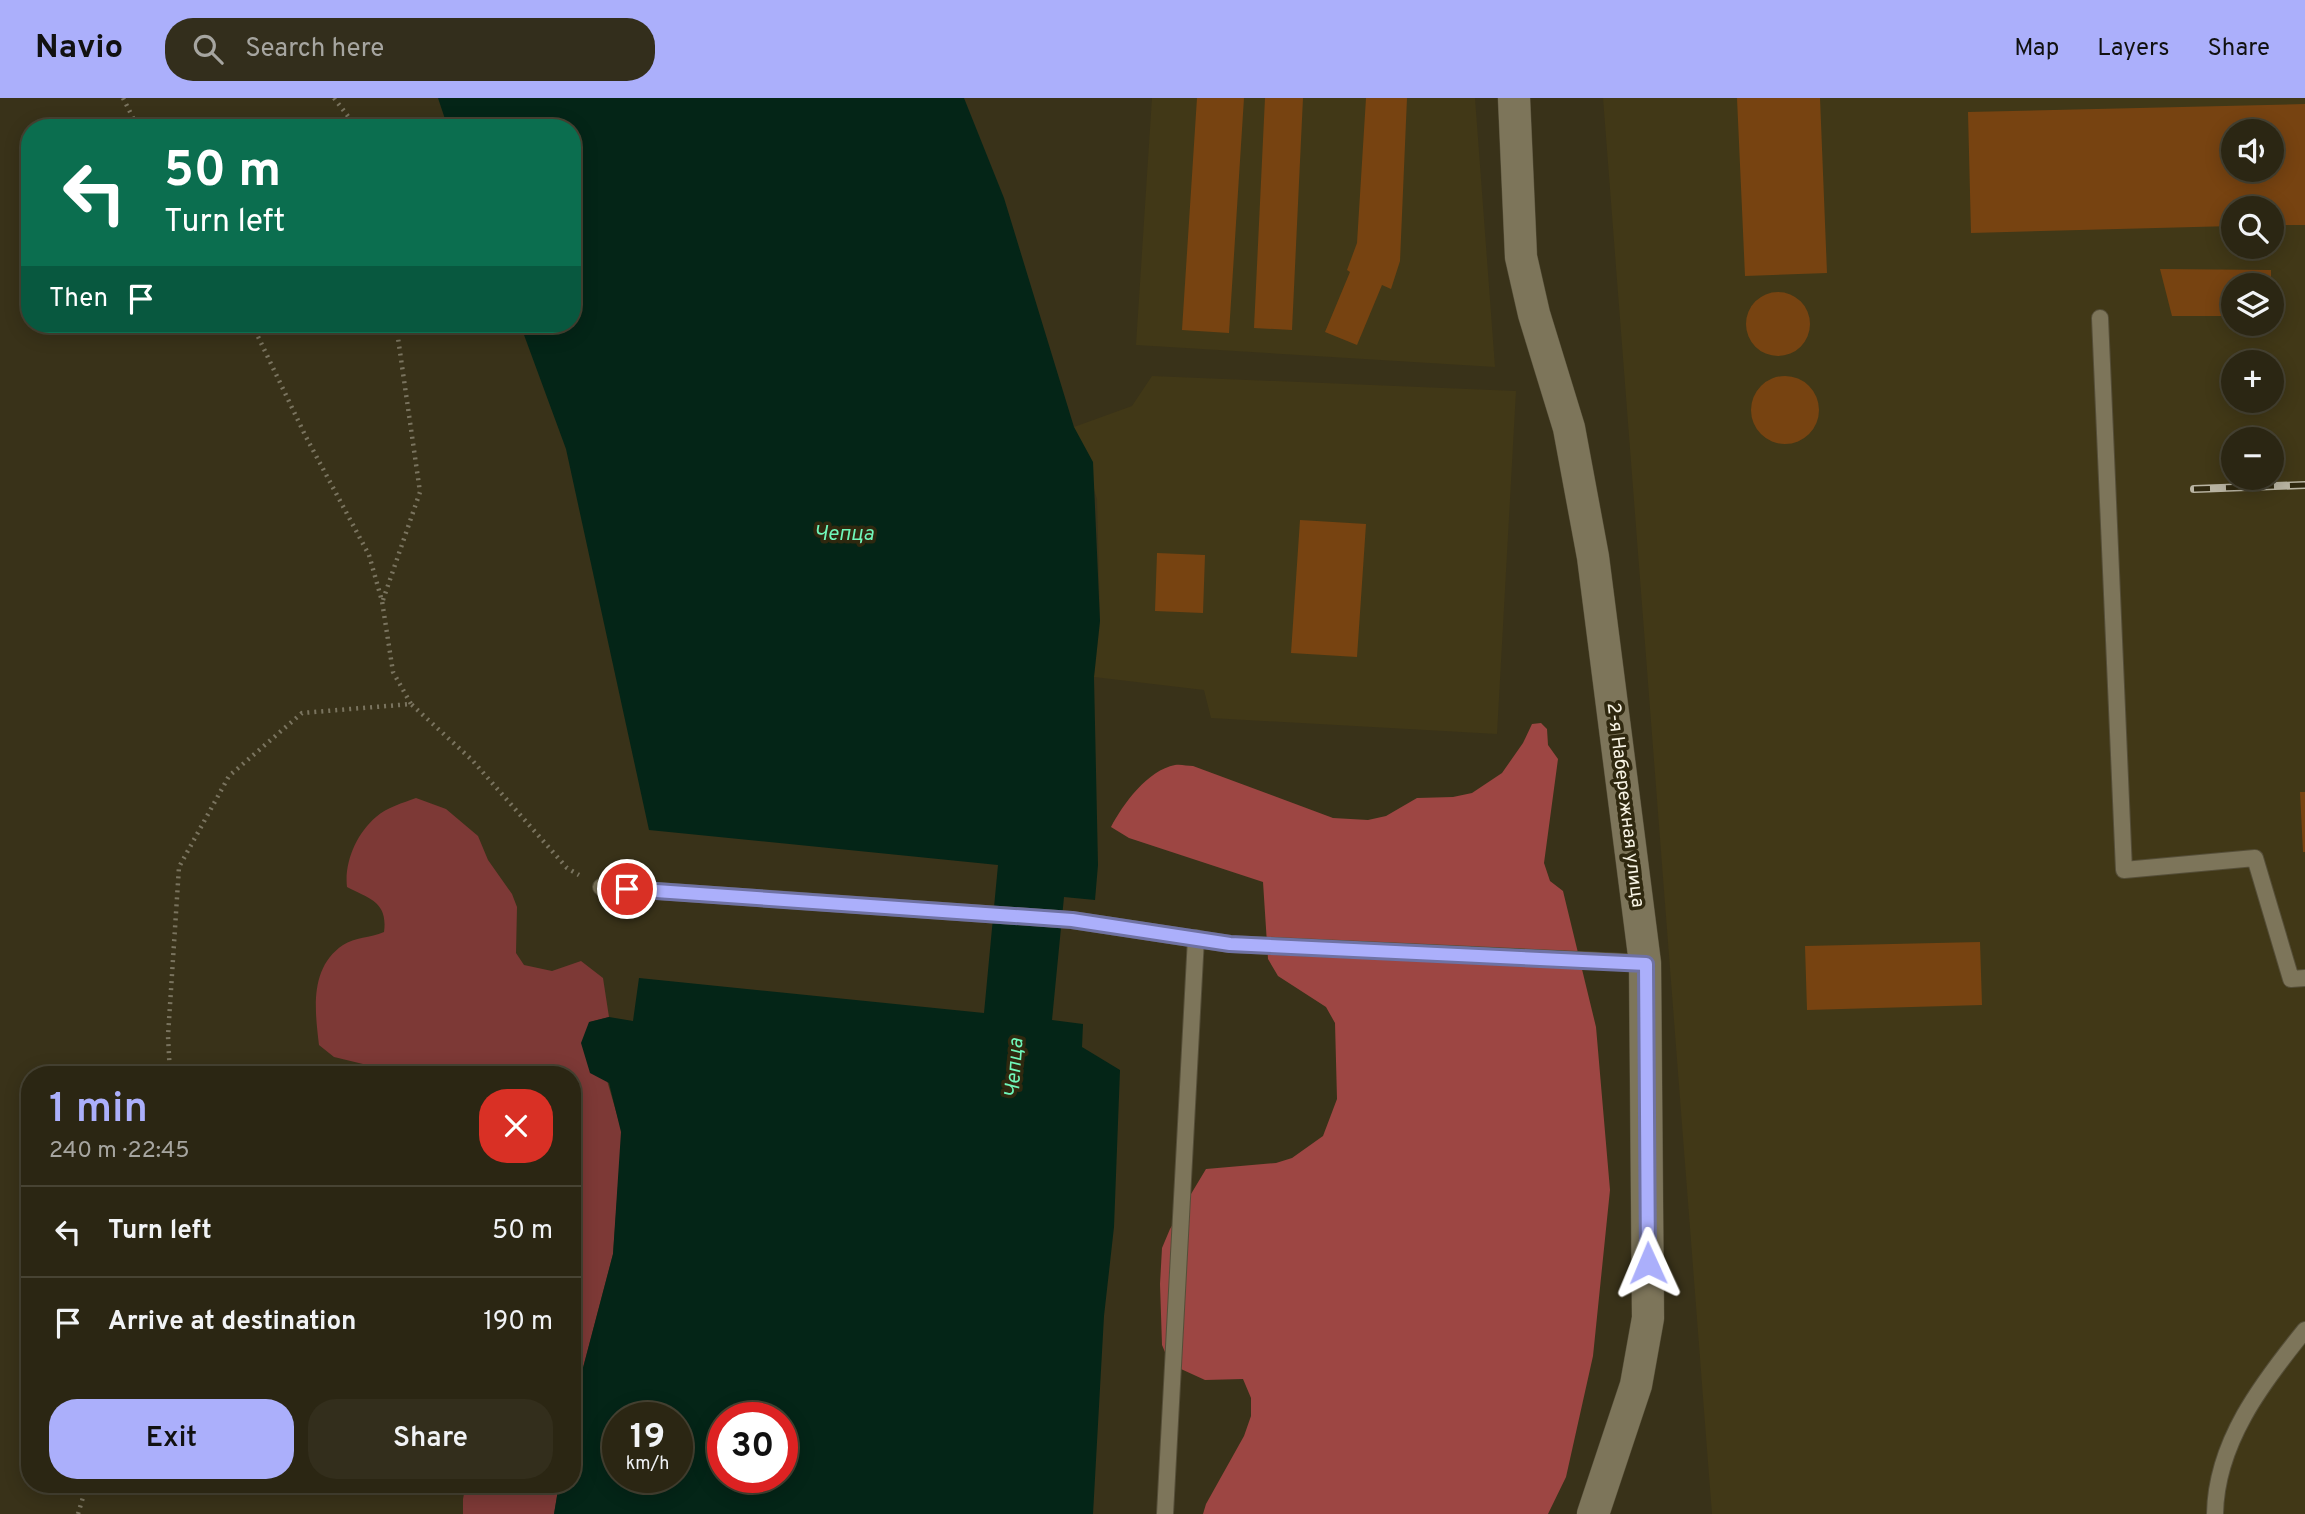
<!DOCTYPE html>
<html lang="en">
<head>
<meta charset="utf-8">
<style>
	body { margin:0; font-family:Overpass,sans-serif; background:#332e1c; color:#f1f3f6; height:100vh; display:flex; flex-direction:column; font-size:26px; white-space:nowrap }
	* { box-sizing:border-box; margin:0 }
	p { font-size:23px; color:#a6a5a0 }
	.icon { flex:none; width:38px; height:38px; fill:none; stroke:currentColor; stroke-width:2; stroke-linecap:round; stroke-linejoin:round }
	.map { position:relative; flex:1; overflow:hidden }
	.side { position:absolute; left:21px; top:968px; width:560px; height:427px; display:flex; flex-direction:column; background:#2b2613; border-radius:28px; box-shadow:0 4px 18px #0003,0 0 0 2px #474333 }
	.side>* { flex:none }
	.banner { position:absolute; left:21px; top:21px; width:560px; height:214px; border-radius:28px; box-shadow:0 4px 18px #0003,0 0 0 2px #474333; background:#0b6e4f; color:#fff; overflow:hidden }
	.controls { position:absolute; left:2221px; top:21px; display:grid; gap:14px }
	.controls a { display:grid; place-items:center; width:63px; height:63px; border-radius:50%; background:#2b2613; box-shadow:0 4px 18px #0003,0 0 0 2px #474333; font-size:35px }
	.speed { position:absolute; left:602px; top:1304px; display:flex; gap:14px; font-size:35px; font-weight:700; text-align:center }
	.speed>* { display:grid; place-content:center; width:91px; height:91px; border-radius:50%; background:#2b2613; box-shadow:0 4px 18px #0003,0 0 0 2px #474333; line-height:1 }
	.speed small { font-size:18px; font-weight:400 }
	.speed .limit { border:10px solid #d22; background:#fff; color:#111 }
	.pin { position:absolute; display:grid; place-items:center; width:60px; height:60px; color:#fff; margin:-30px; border:4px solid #fff; border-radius:50%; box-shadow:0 2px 7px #0007 }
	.me { position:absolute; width:77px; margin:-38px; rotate:359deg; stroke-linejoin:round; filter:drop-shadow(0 0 5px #0008) }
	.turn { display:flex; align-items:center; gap:24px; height:147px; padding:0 28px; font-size:32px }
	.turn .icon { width:91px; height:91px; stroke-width:2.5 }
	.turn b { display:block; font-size:49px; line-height:60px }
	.then { display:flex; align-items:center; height:66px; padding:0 28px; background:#0003; gap:14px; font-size:26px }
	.round { display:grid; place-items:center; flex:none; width:74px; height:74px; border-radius:28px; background:#332e1c }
	.headline { display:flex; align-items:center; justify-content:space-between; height:119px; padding:0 28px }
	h1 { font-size:42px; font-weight:600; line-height:52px; color:#abaffb }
	.button { display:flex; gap:14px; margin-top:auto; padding:14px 28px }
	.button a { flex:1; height:80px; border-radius:28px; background:#abaffb; color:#111; font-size:28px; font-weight:600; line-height:80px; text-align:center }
	.button a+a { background:#332e1c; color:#f1f3f6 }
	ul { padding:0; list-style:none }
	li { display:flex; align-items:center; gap:21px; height:91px; padding:0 28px; border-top:2px solid #474333 }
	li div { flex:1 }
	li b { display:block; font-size:26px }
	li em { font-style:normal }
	header { display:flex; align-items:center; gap:42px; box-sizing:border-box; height:98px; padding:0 35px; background:#abaffb; color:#111 }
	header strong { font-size:33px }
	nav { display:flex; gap:38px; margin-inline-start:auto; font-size:24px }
	.search { width:490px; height:63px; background:#332e1c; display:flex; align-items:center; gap:18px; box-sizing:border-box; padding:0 24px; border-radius:28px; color:#a6a5a0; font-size:26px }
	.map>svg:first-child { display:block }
	.built { fill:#413817; fill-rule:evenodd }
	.green { fill:#7d3936 }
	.forest { fill:#9d4643 }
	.water { fill:#042517; fill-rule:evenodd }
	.building { fill:#774311; fill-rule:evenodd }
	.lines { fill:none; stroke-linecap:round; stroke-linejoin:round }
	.service-casing { stroke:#554e38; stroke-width:18 }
	.minor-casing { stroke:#554e38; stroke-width:33 }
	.path { stroke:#7a745f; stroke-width:4.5; stroke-dasharray:2 5; stroke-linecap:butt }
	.service { stroke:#7d755a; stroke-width:16 }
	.minor { stroke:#7d755a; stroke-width:32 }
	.rail-casing { stroke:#b9b4a2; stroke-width:8 }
	.rail { stroke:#2f280f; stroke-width:5; stroke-dasharray:16; stroke-linecap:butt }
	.route-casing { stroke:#6f72a3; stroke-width:18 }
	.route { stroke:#abaffb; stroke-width:12 }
	.labels { text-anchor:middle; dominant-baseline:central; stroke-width:7; stroke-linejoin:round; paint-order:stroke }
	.street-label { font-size:19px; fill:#f8f4e5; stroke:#2f280f }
	.water-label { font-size:21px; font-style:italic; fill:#70f7ba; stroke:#2f280f }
</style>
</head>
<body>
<header>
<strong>Navio</strong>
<div class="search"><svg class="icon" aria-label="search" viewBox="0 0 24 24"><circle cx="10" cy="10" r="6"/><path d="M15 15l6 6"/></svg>Search here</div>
<nav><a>Map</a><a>Layers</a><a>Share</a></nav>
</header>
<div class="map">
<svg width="2305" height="1416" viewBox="0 0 2305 1416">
	<rect width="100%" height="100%" fill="#393219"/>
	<!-- built -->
	<path class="built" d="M1152,0h323l20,269 -359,-22z
		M1603,0h702v1416h-593zM2233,33h39v39h-39zM2233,110h39v39h-39zM2233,187h39v39h-39zM2233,264h39v39h-39zM2233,341h39v39h-39z
		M1152,278l364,15 -19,343 -286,-16 -7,-28 -110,-13 6,-56 -3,-122 -23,-72 58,-21z"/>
	<!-- green -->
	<path class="green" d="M416,700l30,11 32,27 10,24 24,34 5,13 -1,46 8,12 28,6 29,-10 22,17 6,39 -19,5 32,110 -9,122 -34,129 -7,35v-344h-199l-10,-10 -29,-7 -15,-12c-4,-34 -10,-77 24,-100 12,-8 27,-7 41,-13 4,-30 -14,-33 -37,-45 -3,-25 10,-54 29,-70 11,-10 27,-14 40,-19z
		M466,1386h93l-5,30h-91v-15z"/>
	<!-- forest -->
	<path class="forest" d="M1541,625l6,6 1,16 10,14 -14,104 6,18 13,10 33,136 14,163 -17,166 -27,121 -18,37h-345l3,-10 38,-68 7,-20v-18l-8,-19 -38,1 -35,-16 -8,-19 -2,-61 2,-36 8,-19 36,-60 70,-6 16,-5 31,-22 14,-37 -2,-76 -9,-16 -48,-31 -10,-17 -5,-77 -134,-44 -18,-11c12,-23 37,-57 64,-62 6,-1 12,1 18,1l140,52 35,2 18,-4 31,-18 36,-1 19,-4 30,-20 21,-30 9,-19z"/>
	<!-- water -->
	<path class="water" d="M438,0h526l40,100 70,229 19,35 7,159 -6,56 4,188 -3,35 -31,-3 -12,123 31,4 -1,23 38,23 -6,157 -10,89 -11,198h-539l5,-30h13v-66l7,-35 34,-129 8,-122 -12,-49 -19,-10 -9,-30 8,-21 20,-5 24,4 6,-43 345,35 14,-148 -349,-35 -83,-381 -46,-125h52v-196h-124zM618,1320h59v59h-59zM723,1320h59v59h-59z"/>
	<!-- building -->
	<path class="building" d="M1197,0h47l-15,235 -47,-3z
		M1265,0h38l-11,232 -38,-2z
		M1366,0h41l-7,163 -9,28 -9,-4 -25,60 -32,-13 25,-60 -3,-2 10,-27z
		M1737,0h83l7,175 -82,3z
		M2305,6v121h-33v-17h-39v18l-262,7 -3,-121zM2233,33h39v39h-39z
		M2160,171l111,1v15h-38v31h-61z
		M1746 226a32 32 0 1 1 64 0a32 32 0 1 1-64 0Z
		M1751 312a34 34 0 1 1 68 0a34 34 0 1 1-68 0Z
		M1300,422l66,4 -9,133 -66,-4z
		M1157,455l48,2 -2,58 -48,-2z
		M2300,694h5v60h-2z
		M1980,844l2,63 -175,5 -2,-64z"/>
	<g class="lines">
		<defs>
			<path id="service" d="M2100,220l24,552 131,-12 36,121 14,-1
				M601,789l471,33 158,24 415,19
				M1165,1416l31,-576
				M2215,1416c1,-71 47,-131 90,-184"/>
			<path id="minor" d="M1514,0l7,159 13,57 35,114 24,129 52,406 3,355 -12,67 -43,129"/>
		</defs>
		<!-- service casing -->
		<use href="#service" class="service-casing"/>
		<!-- minor casing -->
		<use href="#minor" class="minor-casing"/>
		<!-- path -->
		<path class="path" d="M123,0l15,30
			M334,0l23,30
			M252,226l54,113 63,118 13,46 11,71 18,32
			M383,502l37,-108 -24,-168
			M170,976l-2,-38 11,-169 50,-91 73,-63 109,-9 61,56 95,108 12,7
			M78,1416l9,-30"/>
		<!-- service -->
		<use href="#service" class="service"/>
		<!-- minor -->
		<use href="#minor" class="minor"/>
		<defs>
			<path id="rail" d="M2194,391l111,-4"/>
		</defs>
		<!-- rail casing -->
		<use href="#rail" class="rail-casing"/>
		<!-- rail -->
		<use href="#rail" class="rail"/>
	</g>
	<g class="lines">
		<defs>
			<path id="route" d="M627,791l445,31 158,24 416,20 2,299"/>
		</defs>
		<!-- route casing -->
		<use href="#route" class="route-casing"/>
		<!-- route -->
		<use href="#route" class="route"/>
	</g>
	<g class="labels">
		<!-- street labels -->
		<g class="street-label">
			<text transform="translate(1625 707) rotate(83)">2-я Набережная улица</text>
		</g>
		<!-- water labels -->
		<g class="water-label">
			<text x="844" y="436">Чепца</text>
			<text transform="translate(1015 970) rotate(-86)">Чепца</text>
		</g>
	</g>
</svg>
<div class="controls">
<a><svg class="icon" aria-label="sound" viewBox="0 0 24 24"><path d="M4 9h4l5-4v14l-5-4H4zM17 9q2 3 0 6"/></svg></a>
<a><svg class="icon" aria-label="search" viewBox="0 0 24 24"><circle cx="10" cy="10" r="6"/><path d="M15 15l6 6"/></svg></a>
<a><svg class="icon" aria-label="layers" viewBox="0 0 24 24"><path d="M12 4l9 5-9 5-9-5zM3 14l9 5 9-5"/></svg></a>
<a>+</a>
<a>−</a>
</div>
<div class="speed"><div>19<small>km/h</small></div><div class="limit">30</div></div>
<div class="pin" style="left:627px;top:791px;background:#d93025"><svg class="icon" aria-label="arrive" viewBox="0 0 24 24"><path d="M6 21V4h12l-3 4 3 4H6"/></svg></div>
<svg class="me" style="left:1648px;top:1165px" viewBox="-20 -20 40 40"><path d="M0-17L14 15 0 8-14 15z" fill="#abaffb" stroke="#fff" stroke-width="4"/></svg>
<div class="banner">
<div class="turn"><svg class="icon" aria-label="left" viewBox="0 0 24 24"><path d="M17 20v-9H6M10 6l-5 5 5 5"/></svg><div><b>50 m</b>Turn left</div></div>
<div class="then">Then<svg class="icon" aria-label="arrive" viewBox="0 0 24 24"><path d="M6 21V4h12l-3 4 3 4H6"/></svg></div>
</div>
<section class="side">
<div class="headline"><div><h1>1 min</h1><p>240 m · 22:45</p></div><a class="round" style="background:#d93025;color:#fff"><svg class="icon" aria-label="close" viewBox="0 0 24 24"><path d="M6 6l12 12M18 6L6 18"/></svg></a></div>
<ul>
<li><svg class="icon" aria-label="left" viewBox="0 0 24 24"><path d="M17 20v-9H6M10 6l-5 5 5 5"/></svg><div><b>Turn left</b></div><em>50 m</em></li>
<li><svg class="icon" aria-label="arrive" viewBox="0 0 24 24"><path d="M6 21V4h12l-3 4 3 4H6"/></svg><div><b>Arrive at destination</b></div><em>190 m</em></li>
</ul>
<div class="button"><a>Exit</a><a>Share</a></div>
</section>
</div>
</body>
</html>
